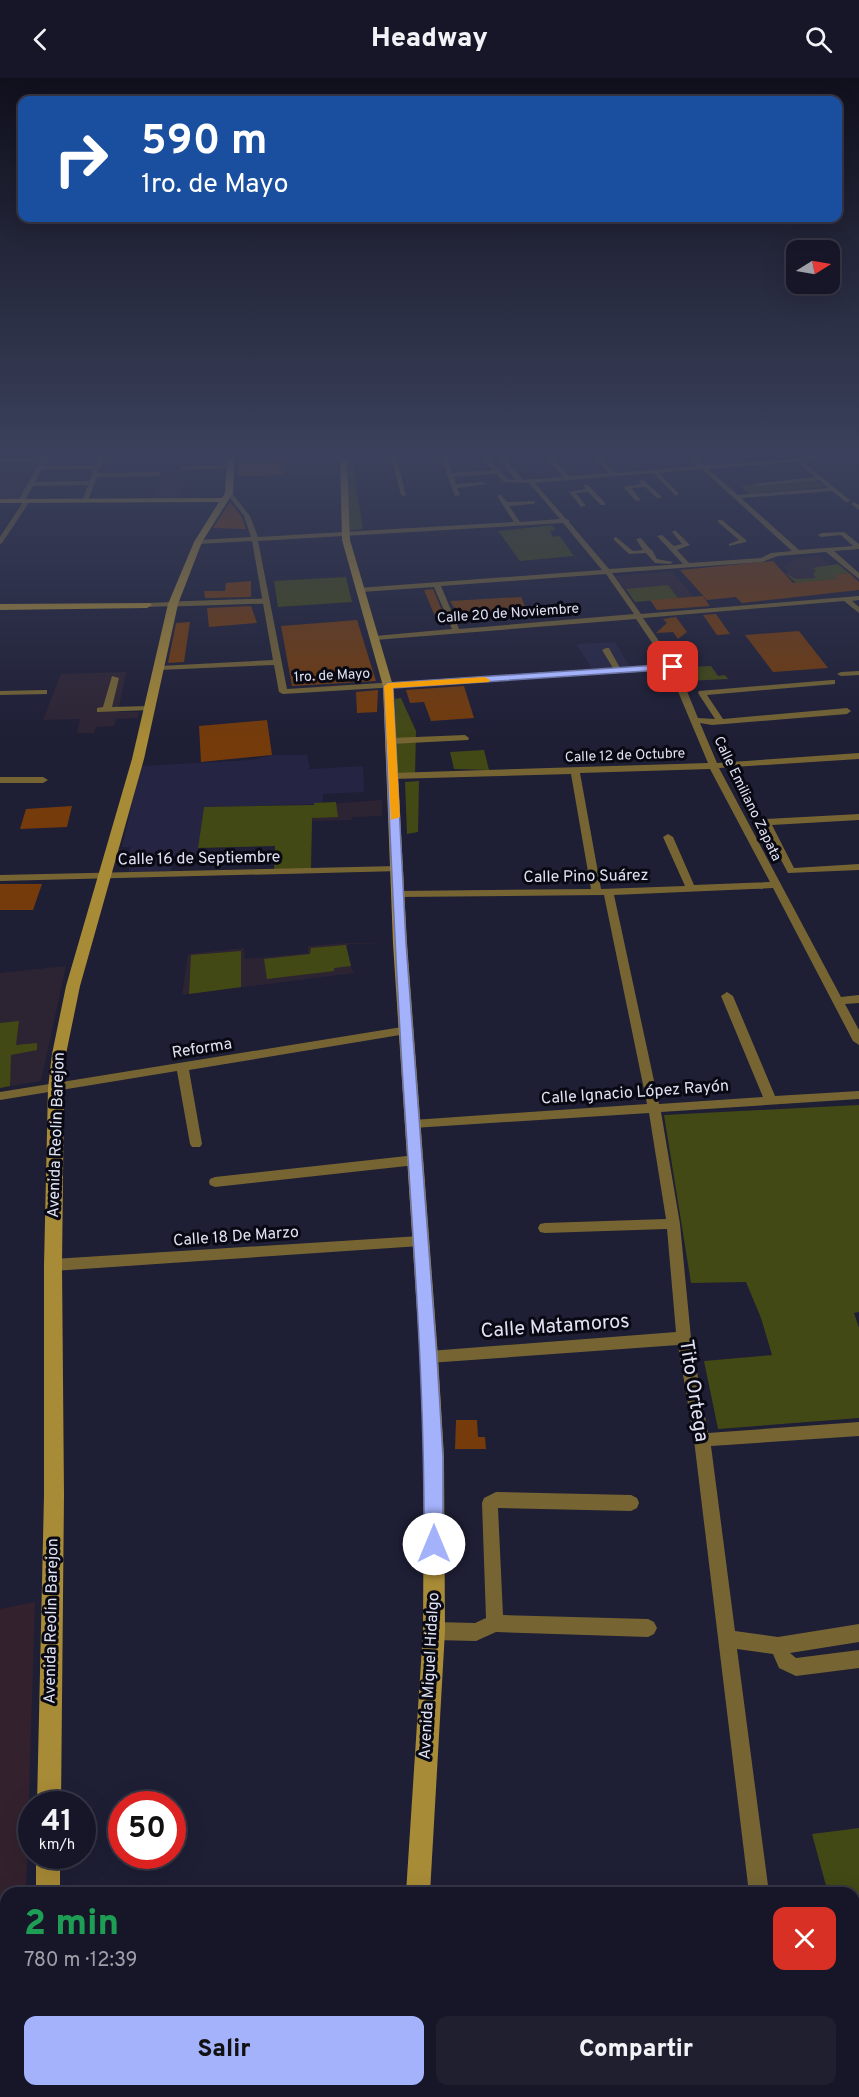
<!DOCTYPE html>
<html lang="es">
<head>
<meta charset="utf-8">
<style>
	body { margin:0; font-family:Overpass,sans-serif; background:#1f1f30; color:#f1f3f6; height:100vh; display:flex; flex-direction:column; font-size:22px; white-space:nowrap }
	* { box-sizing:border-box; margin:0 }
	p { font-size:20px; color:#9e9fa8 }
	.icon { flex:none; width:33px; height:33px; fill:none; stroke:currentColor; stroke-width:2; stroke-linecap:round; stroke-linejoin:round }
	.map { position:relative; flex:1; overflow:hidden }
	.details { position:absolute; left:0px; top:1809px; width:860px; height:210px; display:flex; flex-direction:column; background:#161628; border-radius:18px 18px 0 0; box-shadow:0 6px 24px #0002,0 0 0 2px #353545 }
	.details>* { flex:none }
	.hud { position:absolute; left:18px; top:18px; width:824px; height:126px; border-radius:12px; box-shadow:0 6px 24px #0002,0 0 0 2px #353545; background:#1a4fa0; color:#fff; overflow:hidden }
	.needle { width:39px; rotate:79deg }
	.controls { position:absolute; left:786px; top:162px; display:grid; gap:12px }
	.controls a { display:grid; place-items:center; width:54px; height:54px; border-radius:12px; background:#161628; box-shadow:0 6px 24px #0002,0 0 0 2px #353545; font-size:30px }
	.speed { position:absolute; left:18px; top:1713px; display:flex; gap:12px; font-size:30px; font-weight:700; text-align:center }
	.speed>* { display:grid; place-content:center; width:78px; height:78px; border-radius:50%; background:#161628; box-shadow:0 6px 24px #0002,0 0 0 2px #353545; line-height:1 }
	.speed small { font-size:15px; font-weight:400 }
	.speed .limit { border:9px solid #d22; background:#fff; color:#111 }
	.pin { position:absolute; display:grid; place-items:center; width:51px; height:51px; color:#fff; margin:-26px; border-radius:12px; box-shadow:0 3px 9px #0006 }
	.me { position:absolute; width:66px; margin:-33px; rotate:0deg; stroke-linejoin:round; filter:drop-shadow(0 0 4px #0008) }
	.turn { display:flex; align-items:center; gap:21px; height:126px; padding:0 24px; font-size:27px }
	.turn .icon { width:78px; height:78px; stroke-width:2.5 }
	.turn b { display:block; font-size:42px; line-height:51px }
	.round { display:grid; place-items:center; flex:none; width:63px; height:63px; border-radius:12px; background:#1f1f30 }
	.head { display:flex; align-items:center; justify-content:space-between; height:102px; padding:0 24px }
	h1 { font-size:36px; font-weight:800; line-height:45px; color:#1e9e55 }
	.cta { display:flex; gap:12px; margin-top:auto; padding:12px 24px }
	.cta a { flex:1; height:69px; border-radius:12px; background:#a4b2fc; color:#111; font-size:24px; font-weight:800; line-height:69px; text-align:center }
	.cta a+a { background:#1f1f30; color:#f1f3f6 }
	header { display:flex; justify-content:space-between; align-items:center; height:78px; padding:0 24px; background:#161628; font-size:27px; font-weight:800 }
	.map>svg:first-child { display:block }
	.commercial { fill:#33222d }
	.built { fill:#252543 }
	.education { fill:#2d2433 }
	.green { fill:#434914 }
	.building { fill:#753b0a }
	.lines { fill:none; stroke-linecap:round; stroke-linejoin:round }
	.pedestrian { stroke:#766533; stroke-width:5 }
	.minor { fill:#766533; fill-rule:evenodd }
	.secondary { fill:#a88b36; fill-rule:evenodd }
	.route { fill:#a4b2fc; stroke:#6b74a4; stroke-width:1.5 }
	.slow { fill:#f59e0b }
	.labels { text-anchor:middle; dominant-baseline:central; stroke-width:6; stroke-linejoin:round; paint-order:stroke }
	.far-street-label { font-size:14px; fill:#e0e2f2; stroke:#090914 }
	.street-label { font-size:16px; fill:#e0e2f2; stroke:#090914 }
	.near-street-label { font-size:20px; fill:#e0e2f2; stroke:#090914 }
</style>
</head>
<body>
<header><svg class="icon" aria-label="back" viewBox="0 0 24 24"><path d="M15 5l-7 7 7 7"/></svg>Headway<svg class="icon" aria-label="search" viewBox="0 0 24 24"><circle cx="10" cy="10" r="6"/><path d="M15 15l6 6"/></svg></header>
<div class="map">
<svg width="859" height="2019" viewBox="0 0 859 2019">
	<rect width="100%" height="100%" fill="#1e1e35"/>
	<!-- commercial -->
	<path class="commercial" d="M35,1524l-9,291h-20v87l-6,1v-372z"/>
	<!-- built -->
	<path class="built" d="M615,564l15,25 -38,2 -16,-25z
		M272,677h35l3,14 53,-3 1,26 -41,2v10l-119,3 -7,49h-22l-4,15 -42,1 1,-25h-8l19,-81 111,-6z"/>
	<!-- education -->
	<path class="education" d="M42,381l-23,40h-19v-39z
		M338,383l1,13 -55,1v-13z
		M161,398h24l-6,22 -26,1z
		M819,477l11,10 8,-1 8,10 -11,1 3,4 -42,4 -11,-10 3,-2 -4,-4 12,-9z
		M672,493l22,26 -59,5 -20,-26z
		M126,594l-8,40h21l-1,6 -22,1 -2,7 -18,1 -2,6h-17l3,-14 -37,1 18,-46z
		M382,722v16l-30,1 -1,3 -39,1 2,-16z
		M348,865h42l-40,1 -7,5 11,24 -172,22 6,-41 56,-6 1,11 63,-6v-7z
		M66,888l-25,115 -41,7v-115z"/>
	<!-- green -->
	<path class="green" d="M346,380h6l11,71 -13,1z
		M815,401l10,8 -76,7 -9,-8z
		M552,447l4,5 -6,1 3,6 7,-1 18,26 -5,-6 -53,5 -22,-30z
		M838,486l11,9 -14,2 3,4 -42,4 -11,-10 11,6 20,-1 -3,-4 3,-4 -4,-2z
		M346,499l6,25 -74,5 -4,-26z
		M668,507l10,13 -43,4 -9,-13z
		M711,588l7,10 7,-1 3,4 -41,2 -7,-5h3l1,-4 7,-1 -2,-4z
		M401,620l15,33 -1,46 -19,1 -1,-79z
		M484,672l5,20 -35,-1 -4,-17z
		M419,703l-1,51 -11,2 -2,-52z
		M336,724l2,15 -26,1 -1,51 -37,1 1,-24 -77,2 6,-41 110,-2v-2z
		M346,867l5,21 -17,2v3l-67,8 -3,-20 46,-5 1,-6z
		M241,873v36l-52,7 2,-39z
		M19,943l-3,24 21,-2v7l-26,5 -1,31 -10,2v-65z
		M859,1027v207l-5,1 5,15v90l-141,11 -14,-68 68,-6 -11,-37 -15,-36 -55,1 -27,-168z
		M859,1750v101l-5,-3v-33h-26l-16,-59z
		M528,2013h115v6h-115z"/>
	<!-- building -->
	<path class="building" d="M284,384v13l-47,1 1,-13z
		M230,424l12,15 4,12 -33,-1z
		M773,483l20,22 45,-4 -4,-4 15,-2 10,9v8l-117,13 -6,-6 -29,3 -27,-30z
		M251,503v16l-46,1 -1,-7h21l1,-8z
		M433,511l10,24 -9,1 -10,-24z
		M703,518l7,10 -53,4 -7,-10z
		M521,519l6,14 -68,5 -9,-15z
		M251,528l6,17 -48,4 -2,-19z
		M716,536l14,20 -13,1 -14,-20z
		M676,539l11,15 -9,7 -5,-7 -17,1 11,-10 -4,-4z
		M357,542l19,61 -84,5 -11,-60z
		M190,544l-6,40 -16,1 8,-40z
		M799,553l29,37 -55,4 -28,-37z
		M464,608l10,32 -43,3 -7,-19 -14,1 -4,-13z
		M378,612l-1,22 -20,1 -1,-21z
		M267,642l5,35 -71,7 -2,-36z
		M72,728l-5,21 -47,2 6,-20z
		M0,806h42l-9,26h-33z
		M456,1342h21l1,17h7l1,12h-31z"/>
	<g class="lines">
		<!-- pedestrian -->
		<path class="pedestrian" d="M173,526l94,-3"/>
		<!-- minor -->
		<path class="minor" d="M0,380h49l-6,8 52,-1 3,-7h6l-6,15 61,-1 3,2 -3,2 -62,1 -9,24 -3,2 -3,-2 6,-16 -55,1 -8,14 5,1 -28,42 -2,1v-7l23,-35 -5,-1 23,-41 -41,1zM94,391l-5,12 -54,1 6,-12z
			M391,380h6l9,38 -5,-1z
			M441,380h6l5,15 41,-3 -11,-12h6l20,21 8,1 -18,-22h6l19,22 40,-3 -17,-19h6l17,18 40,-3 -15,-15h6l15,15 83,-7 -8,-8h6l9,7 113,-7 -3,2 -107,9 30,26 90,-7 -9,-8 -63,6 -3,-2 62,-7 -15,-13 2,-3 49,40 -5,1 -14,-11 -91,7 58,52 54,-4 -12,-11 -20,2 -3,-2 3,-2 23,-1 15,12v5l-25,2 25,22v6l-33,-27 -48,4 -16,6 -150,11 29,41 218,-18v4l-7,1 7,6v6l-15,-12 -201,17 34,49 21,51 17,1 -17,-26 1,-2 133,-11h3v4l-128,11 16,24 124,-11 4,3 -4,3 -135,11 -12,-2 17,40 142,-10v6l-140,9 122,229 18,-2v8l-14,1 14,26v15l-6,-4 -80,-153 -159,7 45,209 104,-7 -42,-101 6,-4 6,4 42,100 84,-5v8l-198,13 19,112 11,114 17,95 151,-11v14l-148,10 24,185 43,6 81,-13v18l-69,11 6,5 63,-8v18l-63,8 -17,-8 -6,-14 -36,-5 32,244h-20l-55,-453 -16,-95 -249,18 -5,-2 -2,-4 2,-4 5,-2 247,-19 -9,-103 -122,4 -5,-1 -2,-4 2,-4 5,-1 121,-4 -17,-106 -236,15 -4,-1 -2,-3 2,-3 4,-1 234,-16 -43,-209 -205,2 -5,-3 5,-3 192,-2 -20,-115 -179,5 -4,-3 4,-3 316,-10 -39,-93 -386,24 -4,-2 -5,-27 -115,5 -4,-2 4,-2 114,-6 -21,-119 -54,3 -3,-2 3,-2 53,-3 -7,-21 -17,-22v-2h4l19,24 8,21 256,-15 -17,-26 3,-2 7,8 28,-1v2l-2,1 -24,2 11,16 40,-3 -31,-36 -25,-1 -8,-8 -42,3 2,7 27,-2 3,2 -29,4 3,7 -5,1zM702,391l90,82 -21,2 -10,5 -72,5 -12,-13 13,-5 -15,-15 -3,2 10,12 -8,2 -12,-11 -5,1 26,28 -74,5 -40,-47v-2l-3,-1 -31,-36 118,-10 23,23 3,-2 -1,-1 -19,-20zM563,445l39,47 -244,18 -1,2 4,2 73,-5 18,42 -77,7 -4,2 4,2 261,-21 31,46 -47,3 -11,-20h-3l-4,2 11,18 -326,21 -29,-148zM606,496l28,40 -175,15 -18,-43zM710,691l60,113 -76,3 -21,-48 -5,-3 -5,3 22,49 -84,3 -21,-116z
			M231,387l2,3 -49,2 -3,-2 3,-2z
			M642,401l19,17v2h-4l-12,-11 -14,1 10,12 -5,1 -13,-14 18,-3 -2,-3z
			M584,407h4l17,18v2h-4l-13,-13 -12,1 10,13 -5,1 -12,-15 16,-3z
			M854,424l5,3v5l-8,-6z
			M718,442h4l24,20v2l-17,4v-2l10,-4 -21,-18z
			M616,459l17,14 10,-1 -7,-11 5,-1 9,11 2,1 5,9 16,3 -3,2 -15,-1 -9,-10 -17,1 -15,-14v-2z
			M173,524h3v4l-29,1 -4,-2 4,-2z
			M859,593v4l-18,1 -4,-2 4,-2z
			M112,598l7,2 -7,29 36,-1h3v4l-54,2v-4l6,-1z
			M44,612h3v4l-47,1v-4z
			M465,657l4,3 -1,2 -77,4 -4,-3 4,-3z
			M0,699h43l5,3 -5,3h-43z
			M859,736v6l-87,5 22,43 65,-4v6l-71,3 -27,-51 5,-3z
			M398,788l3,1v4l-401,10v-6z
			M408,948l6,4 -2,3 -223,37 13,74 -2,3h-8l-2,-3 -13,-73 -177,29v-8z
			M416,1077l4,2 2,3 -2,3 -4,2 -201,22 -5,-2 -1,-3 1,-3 5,-2z
			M420,1158l5,1 2,4 -2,4 -5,1 -367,25 -5,-2 -2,-4 2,-4 5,-2z
			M496,1414l135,3 6,3 2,5 -2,5 -6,3 -133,-3 5,107 145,4 6,3 3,6 -3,6 -6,3 -152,-5 -20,9 -42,-1 -6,-3 -3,-6 3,-6 6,-3 41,1 11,-5 -4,-115 2,-5z
			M769,2013h22v6h-22z"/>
		<!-- secondary -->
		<path class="secondary" d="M227,380h8l-2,35 -31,49 -24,62 -34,155 -64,227 -14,68 -2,34 -2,177 2,230 -3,309h-24l7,-309v-230l4,-177 4,-34 14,-68 66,-227 36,-155 26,-62 25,-40 -219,1v-4l222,-1 3,-5z
			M340,380h7l3,82 43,146 14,257 31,414 6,100 1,174 -15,262h-24l17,-262 1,-174 -4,-100 -27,-414 -10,-257 -41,-146z
			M150,525l2,2 -5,3 -147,2v-6z
			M36,1778h24v37h-24z
			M31,2013h28v6h-28z
			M392,2013h28l-1,6h-28z"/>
	</g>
	<!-- sky -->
	<linearGradient id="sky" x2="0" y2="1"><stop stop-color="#10101d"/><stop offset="0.57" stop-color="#3b415c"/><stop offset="1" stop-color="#3b415c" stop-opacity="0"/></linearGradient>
	<rect width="859" height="662" fill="url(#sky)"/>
	<!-- route -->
	<path class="route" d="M673,586l4,3 -1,2 -283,19 13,255 31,415 6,99v87l-3,7 -6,2 -7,-2 -3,-7c1,-154 -11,-307 -21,-461 -8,-132 -14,-265 -19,-397l4,-3z"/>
	<!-- slow -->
	<path class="slow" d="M485,599l5,3 -1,2 -96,6 7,129 -9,3 -7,-134 4,-3z"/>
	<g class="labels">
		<!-- far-street labels -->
		<g class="far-street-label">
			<text transform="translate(508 536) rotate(-4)">Calle 20 de Noviembre</text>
			<text transform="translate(332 598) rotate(-3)">1ro. de Mayo</text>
			<text transform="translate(625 678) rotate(-2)">Calle 12 de Octubre</text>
			<text transform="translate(747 721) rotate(64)">Calle Emiliano Zapata</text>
		</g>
		<!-- street labels -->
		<g class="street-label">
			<text transform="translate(199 781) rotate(-1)">Calle 16 de Septiembre</text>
			<text transform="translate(586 799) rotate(-1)">Calle Pino Suárez</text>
			<text transform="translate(202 971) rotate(-9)">Reforma</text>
			<text transform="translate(635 1015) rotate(-4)">Calle Ignacio López Rayón</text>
			<text transform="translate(57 1057) rotate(-88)">Avenida Reolin Barejon</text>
			<text transform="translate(236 1159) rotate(-4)">Calle 18 De Marzo</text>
			<text transform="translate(52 1543) rotate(-89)">Avenida Reolin Barejon</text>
			<text transform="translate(430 1598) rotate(-87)">Avenida Miguel Hidalgo</text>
		</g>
		<!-- near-street labels -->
		<g class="near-street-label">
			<text transform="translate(555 1249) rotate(-4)">Calle Matamoros</text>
			<text transform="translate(693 1313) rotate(81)">Tito Ortega</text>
		</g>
	</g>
</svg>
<div class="controls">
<a><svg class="needle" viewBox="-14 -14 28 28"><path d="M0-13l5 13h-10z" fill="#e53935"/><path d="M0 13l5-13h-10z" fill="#9e9fa8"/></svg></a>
</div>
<div class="speed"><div>41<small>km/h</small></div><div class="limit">50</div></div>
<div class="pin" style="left:673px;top:589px;background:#d93025"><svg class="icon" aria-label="arrive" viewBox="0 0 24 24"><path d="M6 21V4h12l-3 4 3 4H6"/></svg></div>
<svg class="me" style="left:434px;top:1466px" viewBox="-20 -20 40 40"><circle r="19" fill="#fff"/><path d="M0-13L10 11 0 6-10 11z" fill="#a4b2fc"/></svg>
<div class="hud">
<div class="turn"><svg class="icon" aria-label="right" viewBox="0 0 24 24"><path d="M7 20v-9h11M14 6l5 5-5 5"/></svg><div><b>590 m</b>1ro. de Mayo</div></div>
</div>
<section class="details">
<div class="head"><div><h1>2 min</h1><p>780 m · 12:39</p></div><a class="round" style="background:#d93025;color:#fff"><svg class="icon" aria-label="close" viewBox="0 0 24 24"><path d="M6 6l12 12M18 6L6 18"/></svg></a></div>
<div class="cta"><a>Salir</a><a>Compartir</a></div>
</section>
</div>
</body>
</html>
